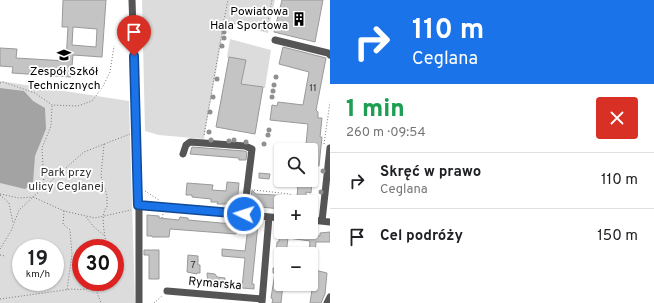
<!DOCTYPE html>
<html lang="pl">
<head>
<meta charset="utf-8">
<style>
	body { margin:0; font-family:Overpass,sans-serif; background:#f2f2f2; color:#202124; height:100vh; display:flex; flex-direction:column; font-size:15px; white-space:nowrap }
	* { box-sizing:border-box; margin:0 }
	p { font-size:13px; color:#757577 }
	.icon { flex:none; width:22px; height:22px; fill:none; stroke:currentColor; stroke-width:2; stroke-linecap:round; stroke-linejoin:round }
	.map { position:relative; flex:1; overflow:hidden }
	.details { display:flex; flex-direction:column; background:#fff; width:324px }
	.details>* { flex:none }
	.top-card { background:#1a73e8; color:#fff; overflow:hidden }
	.controls { position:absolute; left:274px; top:143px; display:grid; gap:8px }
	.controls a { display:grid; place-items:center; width:44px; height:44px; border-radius:4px; background:#fff; box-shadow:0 1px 3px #0004; font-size:20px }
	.speed { position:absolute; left:12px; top:239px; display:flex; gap:8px; font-size:20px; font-weight:700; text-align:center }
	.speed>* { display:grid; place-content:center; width:52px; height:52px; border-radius:50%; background:#fff; box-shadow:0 1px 3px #0004; line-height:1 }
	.speed small { font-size:10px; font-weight:400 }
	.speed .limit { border:6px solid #d22; background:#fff; color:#111 }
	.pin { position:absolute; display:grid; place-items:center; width:34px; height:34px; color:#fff; margin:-41px -17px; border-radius:50% 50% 50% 0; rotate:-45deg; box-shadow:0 0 4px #0007 }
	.pin .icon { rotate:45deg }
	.me { position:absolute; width:44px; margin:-22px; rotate:274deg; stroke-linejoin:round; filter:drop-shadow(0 0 3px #0008) }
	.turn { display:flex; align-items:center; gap:14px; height:84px; padding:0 16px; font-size:18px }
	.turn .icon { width:52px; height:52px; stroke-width:2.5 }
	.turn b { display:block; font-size:28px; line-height:34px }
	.round { display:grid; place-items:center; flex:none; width:42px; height:42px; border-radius:4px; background:#f2f2f2 }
	.summary { display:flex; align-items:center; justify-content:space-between; height:68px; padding:0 16px }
	h1 { font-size:24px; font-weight:800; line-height:30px; color:#1e9e55 }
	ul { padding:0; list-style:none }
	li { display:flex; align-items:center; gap:12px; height:56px; padding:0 16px; border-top:1px solid #e0e0e0 }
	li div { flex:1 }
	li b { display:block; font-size:15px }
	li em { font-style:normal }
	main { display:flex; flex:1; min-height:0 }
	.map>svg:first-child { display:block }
	.green { fill:#dcdcdc; fill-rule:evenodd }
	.water { fill:#a3a3a3 }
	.building { fill:#c4c4c4; stroke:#999; fill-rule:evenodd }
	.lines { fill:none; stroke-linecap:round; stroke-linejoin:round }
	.path { stroke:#777; stroke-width:1; stroke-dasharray:1 2; stroke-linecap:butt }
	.minor { stroke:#555; stroke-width:7 }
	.tree { fill:#8f8f8f }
	.route-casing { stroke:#114b97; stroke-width:10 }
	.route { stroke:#1a73e8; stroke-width:7 }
	.labels { text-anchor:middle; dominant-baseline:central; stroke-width:3.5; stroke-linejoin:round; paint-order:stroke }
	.number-label { font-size:10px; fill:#313131 }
	.poi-label { font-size:12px; fill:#000; stroke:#fff; text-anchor:end }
	.park-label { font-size:12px; fill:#333; stroke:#fff }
	.street-label { font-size:12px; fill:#000; stroke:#fff }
</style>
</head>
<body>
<main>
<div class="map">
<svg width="330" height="303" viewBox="0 0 330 303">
	<rect width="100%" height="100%" fill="#fff"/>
	<!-- green -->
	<path class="green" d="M142,0h133l-7,33 -43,-11 -21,117 -45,-4 -14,-4z
		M230,39l41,11 -6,38 -24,-4 4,-18 -18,-9z
		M0,81l129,20 6,202h-135zM21,248h34v34h-34zM81,248h34v34h-34z"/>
	<!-- water -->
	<path class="water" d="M0,88l24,3 9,10 12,7 1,21 -11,27 -2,27 -8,6 -25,-6z"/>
	<!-- building -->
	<path class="building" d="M63,0h43l-4,57 -29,-2 -2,22 -59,-4 1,-6 -13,-1v-18l17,1 -1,9 50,3 2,-34h-6zM73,27l24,2 -1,18 -24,-2z
		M282,0h41l-8,42 -41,-10z
		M283,47l43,11 -10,52 2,2v6h4l-2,19h2l-3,29 -3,-1 -1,13h-4v-28h-2v-5l-3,-1 2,-20 -38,-4 2,-15 5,1 1,-4 25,3 6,-33 -30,-8z
		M229,57l17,3 -5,24 22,3 -8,47 -39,-7z
		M192,147l52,4 3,1 -1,8h-7v-2l-49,-4z
		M259,173l11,1 -1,5 -10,-1z
		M301,180h11l-1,13 -5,-1v6h-9l1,-15h3z
		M227,182l12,1 -2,21h-20l1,-2h-7v-3l-19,-2v-2h-6l1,-12 26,2 -1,5 14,1z
		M252,190l4,4 36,2 -1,6h-10v7l-31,-3z
		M147,215l12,1v2l20,2 1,-3 8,1v2l44,4v-2l19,2 2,-2 5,2 -6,60h2v5l-12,-1 3,-30 -23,-2v-7l23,2 3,-23 -12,-1v7l-66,-5 -1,8h-17v-1h-5z
		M276,232h33l-1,3 12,1v-3l10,-1v10h-14l-1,12h-6l1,-13 -22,-3 -2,16h-5v30h2l-2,19h-9l1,-4 -2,-1 4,-25h-2v-5h2l2,-26h2v-4h-3z
		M144,250h15v29h-10v-24h-5z
		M188,255l10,1v9h2v8h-3v1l-10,-2z
		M315,270l12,3 -2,21 -4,9h-11z
		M207,273l8,1 2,3 8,1 -1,10 -16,-1z"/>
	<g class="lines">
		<!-- path -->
		<path class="path" d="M224,20l4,-20
			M0,83l3,-1 32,11 17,12 26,1 14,-5 10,-13 8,-16 4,-26
			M204,135l20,-114 42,10 6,-31
			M104,144l-3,32 6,20v11c-8,8 -1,29 -1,41
			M324,144l6,-42
			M44,186l-2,-38 9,-22 1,-20
			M254,190l36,4 6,5 11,2v-4l10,1
			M145,191l14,9
			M0,194l19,4 14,-1 51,-45 46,-18
			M0,195l9,8 4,20
			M64,211l-1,13 7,6 2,24 -5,36
			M86,217l8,10 11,9
			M162,218l1,-4
			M0,249l11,-18 8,-21 14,-13 31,14 31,7 36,-8
			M0,255l5,1
			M95,287l6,16
			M0,299l72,-10c9,1 20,1 27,-7
			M154,303l8,-7"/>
		<!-- minor -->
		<path class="minor" d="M132,0l7,210v93
			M275,40l53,13 2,2
			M183,154l3,-9 4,-3 55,4 7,3 -8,65
			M138,205l143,13
			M311,220l19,2
			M322,221l8,-73
			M167,291l95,8
			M262,302l7,-85
			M327,303l3,-6"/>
	</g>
	<!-- trees -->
	<g class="tree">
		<circle cx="227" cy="24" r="2.5"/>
		<circle cx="239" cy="27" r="2.5"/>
		<circle cx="224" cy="32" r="2.5"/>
		<circle cx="224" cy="38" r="2.5"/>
		<circle cx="222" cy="46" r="2.5"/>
		<circle cx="276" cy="77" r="2.5"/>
		<circle cx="217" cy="79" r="2.5"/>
		<circle cx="274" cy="85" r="2.5"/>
		<circle cx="273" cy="91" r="2.5"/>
		<circle cx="213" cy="97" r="2.5"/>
		<circle cx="272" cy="97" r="2.5"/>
		<circle cx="210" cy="112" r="2.5"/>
		<circle cx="269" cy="130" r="2.5"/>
		<circle cx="209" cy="132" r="2.5"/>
		<circle cx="268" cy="135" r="2.5"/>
		<circle cx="211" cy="140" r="2.5"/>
		<circle cx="234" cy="140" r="2.5"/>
		<circle cx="229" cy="141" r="2.5"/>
		<circle cx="246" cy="142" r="2.5"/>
		<circle cx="264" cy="144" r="2.5"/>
		<circle cx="323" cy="171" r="2.5"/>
		<circle cx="321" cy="192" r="2.5"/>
	</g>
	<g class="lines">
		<defs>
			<path id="route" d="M134,56l4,149 106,9"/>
		</defs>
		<!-- route casing -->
		<use href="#route" class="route-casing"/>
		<!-- route -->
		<use href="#route" class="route"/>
	</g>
	<!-- icons -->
	<defs>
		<symbol id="building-bare" viewBox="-9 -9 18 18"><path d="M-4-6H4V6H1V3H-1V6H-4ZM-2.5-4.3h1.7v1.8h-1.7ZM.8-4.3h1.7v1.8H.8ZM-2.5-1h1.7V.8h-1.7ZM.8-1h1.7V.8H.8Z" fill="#000" stroke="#fff" stroke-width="2.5" paint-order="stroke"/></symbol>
		<symbol id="school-bare" viewBox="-9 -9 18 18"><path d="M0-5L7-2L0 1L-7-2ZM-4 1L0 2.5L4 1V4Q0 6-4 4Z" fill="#000" stroke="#fff" stroke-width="2.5" paint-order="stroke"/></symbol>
	</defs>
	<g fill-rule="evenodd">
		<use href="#building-bare" x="289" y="9" width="20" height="20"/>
		<use href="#school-bare" x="54" y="45" width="20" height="20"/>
	</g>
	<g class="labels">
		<!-- number labels -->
		<g class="number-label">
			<text x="313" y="88">11</text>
			<text x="193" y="265">7</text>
		</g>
		<!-- poi labels -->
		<g class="poi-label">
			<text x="288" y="12">Powiatowa<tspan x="288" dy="14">Hala Sportowa</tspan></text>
			<text x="64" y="72" text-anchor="middle">Zespół Szkół<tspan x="64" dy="14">Technicznych</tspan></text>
		</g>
		<!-- park labels -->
		<g class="park-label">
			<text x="66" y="173">Park przy<tspan x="66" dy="14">ulicy Ceglanej</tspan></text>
		</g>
		<!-- street labels -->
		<g class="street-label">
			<text transform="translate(215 284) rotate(5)">Rymarska</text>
		</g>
	</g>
</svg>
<div class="controls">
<a><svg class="icon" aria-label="search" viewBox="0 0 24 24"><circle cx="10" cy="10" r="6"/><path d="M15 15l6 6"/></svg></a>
<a>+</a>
<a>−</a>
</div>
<div class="speed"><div>19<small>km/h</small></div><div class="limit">30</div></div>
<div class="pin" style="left:134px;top:56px;background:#d93025"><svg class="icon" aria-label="arrive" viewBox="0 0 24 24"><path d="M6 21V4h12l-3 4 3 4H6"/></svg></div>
<svg class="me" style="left:244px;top:214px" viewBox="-20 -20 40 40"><circle r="17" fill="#1a73e8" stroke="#fff" stroke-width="3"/><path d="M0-11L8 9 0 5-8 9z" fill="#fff"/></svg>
</div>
<section class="details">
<div class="top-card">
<div class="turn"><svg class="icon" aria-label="right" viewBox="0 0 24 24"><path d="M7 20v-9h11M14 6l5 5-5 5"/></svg><div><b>110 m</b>Ceglana</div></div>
</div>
<div class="summary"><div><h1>1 min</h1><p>260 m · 09:54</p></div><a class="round" style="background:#d93025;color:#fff"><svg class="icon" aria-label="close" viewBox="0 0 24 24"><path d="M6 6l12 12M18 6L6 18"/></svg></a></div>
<ul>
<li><svg class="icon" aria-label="right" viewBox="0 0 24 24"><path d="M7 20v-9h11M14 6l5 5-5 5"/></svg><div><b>Skręć w prawo</b><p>Ceglana</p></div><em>110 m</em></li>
<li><svg class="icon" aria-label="arrive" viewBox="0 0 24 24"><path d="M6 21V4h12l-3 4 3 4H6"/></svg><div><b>Cel podróży</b></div><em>150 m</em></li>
</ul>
</section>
</main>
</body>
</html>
